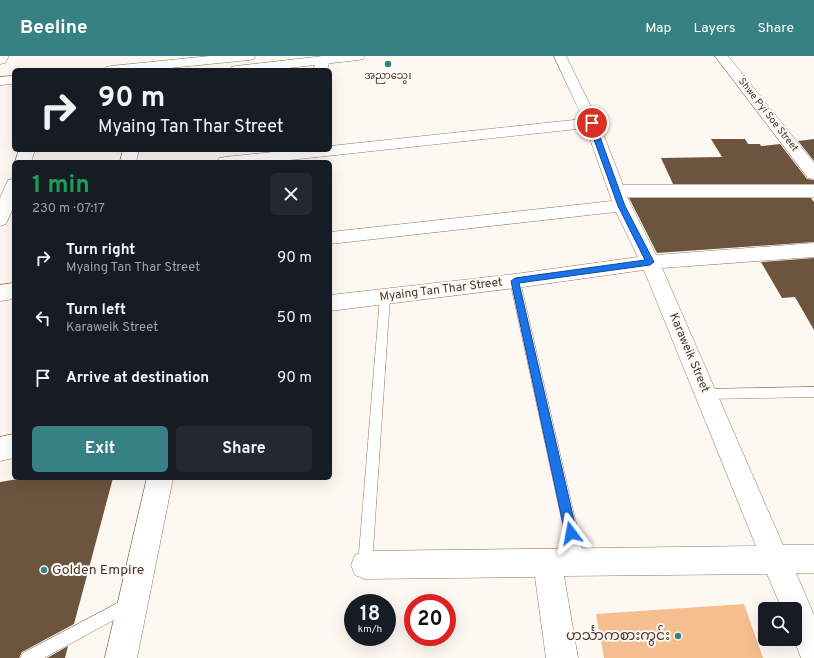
<!DOCTYPE html>
<html lang="en">
<head>
<meta charset="utf-8">
<style>
	body { margin:0; font-family:Overpass,"Noto Sans Myanmar",sans-serif; background:#242831; color:#f1f3f6; height:100vh; display:flex; flex-direction:column; font-size:15px; white-space:nowrap }
	* { box-sizing:border-box; margin:0 }
	p { font-size:13px; color:#9ea1a6 }
	.icon { flex:none; width:22px; height:22px; fill:none; stroke:currentColor; stroke-width:2; stroke-linecap:round; stroke-linejoin:round }
	.map { position:relative; flex:1; overflow:hidden }
	.sheet { position:absolute; left:12px; top:104px; width:320px; height:320px; display:flex; flex-direction:column; background:#171b24; border-radius:6px; box-shadow:0 4px 16px #0002 }
	.sheet>* { flex:none }
	.top-card { position:absolute; left:12px; top:12px; width:320px; height:84px; border-radius:6px; box-shadow:0 4px 16px #0002; background:#171b24; color:#f1f3f6; overflow:hidden }
	.tools { position:absolute; left:758px; top:546px; display:grid; gap:8px }
	.tools a { display:grid; place-items:center; width:44px; height:44px; border-radius:6px; background:#171b24; box-shadow:0 4px 16px #0002; font-size:20px }
	.speed { position:absolute; left:344px; top:538px; display:flex; gap:8px; font-size:20px; font-weight:700; text-align:center }
	.speed>* { display:grid; place-content:center; width:52px; height:52px; border-radius:50%; background:#171b24; box-shadow:0 4px 16px #0002; line-height:1 }
	.speed small { font-size:10px; font-weight:400 }
	.speed .limit { border:6px solid #d22; background:#fff; color:#111 }
	.pin { position:absolute; display:grid; place-items:center; width:34px; height:34px; color:#fff; margin:-17px; border:2px solid #fff; border-radius:50%; box-shadow:0 1px 4px #0007 }
	.me { position:absolute; width:44px; margin:-22px; rotate:347deg; stroke-linejoin:round; filter:drop-shadow(0 0 3px #0008) }
	.turn { display:flex; align-items:center; gap:14px; height:84px; padding:0 20px; font-size:18px }
	.turn .icon { width:52px; height:52px; stroke-width:2.5 }
	.turn b { display:block; font-size:28px; line-height:34px }
	.round { display:grid; place-items:center; flex:none; width:42px; height:42px; border-radius:6px; background:#242831 }
	.summary { display:flex; align-items:center; justify-content:space-between; height:68px; padding:0 20px }
	h1 { font-size:24px; font-weight:700; line-height:30px; color:#1e9e55 }
	.cta { display:flex; gap:8px; margin-top:auto; padding:8px 20px }
	.cta a { flex:1; height:46px; border-radius:6px; background:#378083; color:#fff; font-size:16px; font-weight:700; line-height:46px; text-align:center }
	.cta a+a { background:#242831; color:#f1f3f6 }
	ul { padding:0; list-style:none }
	li { display:flex; align-items:center; gap:12px; height:60px; padding:0 20px }
	li div { flex:1 }
	li b { display:block; font-size:15px }
	li em { font-style:normal }
	header { display:flex; align-items:center; gap:24px; box-sizing:border-box; height:56px; padding:0 20px; background:#378083; color:#fff }
	header strong { font-size:19px }
	nav { display:flex; gap:22px; margin-inline-start:auto; font-size:14px }
	.map>svg:first-child { display:block }
	.green { fill:#f4be8e }
	.building { fill:#6d543e }
	.lines { fill:none; stroke-linecap:round; stroke-linejoin:round }
	.service-casing { stroke:#937861; stroke-width:1 }
	.minor-casing { stroke:#937861; stroke-width:1 }
	.primary-casing { stroke:#937861; stroke-width:1 }
	.service { fill:#fff; fill-rule:evenodd }
	.minor { fill:#fff; fill-rule:evenodd }
	.primary { fill:#fff; fill-rule:evenodd }
	.route { fill:#1a73e8; stroke:#114b97 }
	.poi-dot { fill:#378083; stroke:#fef8f3; stroke-width:1.5 }
	.labels { text-anchor:middle; dominant-baseline:central; stroke-width:4; stroke-linejoin:round; paint-order:stroke }
	.far-poi-label { font-size:10px; fill:#44382e; stroke:#fef8f3 }
	.far-street-label { font-size:10px; fill:#44382e; stroke:#fef8f3 }
	.street-label { font-size:12px; fill:#44382e; stroke:#fef8f3 }
	.near-poi-label { font-size:14px; fill:#44382e; stroke:#fef8f3; text-anchor:start }
</style>
</head>
<body>
<header>
<strong>Beeline</strong>
<nav><a>Map</a><a>Layers</a><a>Share</a></nav>
</header>
<div class="map">
<svg width="814" height="602" viewBox="0 0 814 602">
	<rect width="100%" height="100%" fill="#fef8f3"/>
	<!-- green -->
	<path class="green" d="M744,548l19,54h-159l-8,-44z"/>
	<!-- building -->
	<path class="building" d="M711,83h34l3,5h12l1,2 19,-2 27,35 7,1v4h-141l-12,-26 61,-1z
		M814,83v22l-16,-20z
		M629,142h182l3,4v40l-157,11z
		M814,202v72l-19,-33 -13,1 -21,-36z
		M24,422h89l-39,146 -52,28 -3,6h-19v-176z
		M68,590l-3,12h-18z"/>
	<g class="lines">
		<defs>
			<path id="service" d="M515,221l3,1 2,3 65,281 -2,5 -5,2 -5,-2 -2,-5 -61,-281 2,-3z
				M385,237l4,1 1,3 -18,268 -2,5 -5,2 -5,-2 -2,-5 22,-268 1,-3z
				M814,331v10l-108,2 -4,-1 -2,-4 2,-4 4,-1z
				M129,541l5,2 2,5 -2,5 -90,49h-24l3,-5z"/>
			<path id="minor" d="M0,0h9l-4,7 -5,1z
				M323,0l5,1 2,3 -3,10h-14l5,-13z
				M554,0h12l33,67 24,62h191v12h-187l29,58 158,-12v14l-152,11 121,277h31v28h-18l18,42v43h-13l-7,-19h1v-30h-13l-15,-35 -203,2 14,82h-32l-11,-81 -170,2 -10,-4 -4,-10 4,-10 10,-4 391,-5 -112,-276 -129,18 -185,23v-16l185,-21 123,-17 -22,-45 -286,32v-12l282,-31 -26,-73 -315,34h-54l2,-4 6,-1 67,-7h38v-4l253,-27z
				M715,0h13l86,107v16l-6,-1z
				M19,94h16l-4,12h-16z
				M123,94h16l-3,12h-16z
				M14,123v27l-8,18 -6,2v-28l8,-18z
				M14,227v16l-14,2v-16z
				M14,378v24l-14,3v-24z
				M147,422h26l-36,180h-32z"/>
			<path id="primary" d="M210,0h45l-1,3 -5,1 -99,10h-46l2,-3 5,-1z
				M324,0h40l-1,3 -5,1 -87,10h-42l2,-3 5,-1z
				M14,20v8l-14,1v-8z"/>
		</defs>
		<!-- service casing -->
		<use href="#service" class="service-casing"/>
		<!-- minor casing -->
		<use href="#minor" class="minor-casing"/>
		<!-- primary casing -->
		<use href="#primary" class="primary-casing"/>
		<!-- service -->
		<use href="#service" class="service"/>
		<!-- minor -->
		<use href="#minor" class="minor"/>
		<!-- primary -->
		<use href="#primary" class="primary"/>
	</g>
	<!-- route -->
	<path class="route" d="M589,66l6,1 30,83 29,56 -4,3 -131,18 58,250 -2,4 -4,1 -4,-1 -2,-4 -54,-252 4,-3 130,-18 -27,-54 -30,-83z"/>
	<!-- markers -->
	<g class="poi-dot">
		<circle cx="388" cy="8" r="4"/>
		<circle cx="44" cy="514" r="4"/>
		<circle cx="678" cy="580" r="4"/>
	</g>
	<g class="labels">
		<!-- far-poi labels -->
		<g class="far-poi-label">
			<text x="388" y="20">အညာသွေး</text>
		</g>
		<!-- far-street labels -->
		<g class="far-street-label">
			<text transform="translate(768 59) rotate(52)">Shwe Pyi Soe Street</text>
		</g>
		<!-- street labels -->
		<g class="street-label">
			<text transform="translate(441 234) rotate(-7)">Myaing Tan Thar Street</text>
			<text transform="translate(689 297) rotate(67)">Karaweik Street</text>
		</g>
		<!-- near-poi labels -->
		<g class="near-poi-label">
			<text x="52" y="514">Golden Empire</text>
			<text x="670" y="580" text-anchor="end">ဟင်္သာကစားကွင်း</text>
		</g>
	</g>
</svg>
<div class="tools">
<a><svg class="icon" aria-label="search" viewBox="0 0 24 24"><circle cx="10" cy="10" r="6"/><path d="M15 15l6 6"/></svg></a>
</div>
<div class="speed"><div>18<small>km/h</small></div><div class="limit">20</div></div>
<div class="pin" style="left:592px;top:67px;background:#d93025"><svg class="icon" aria-label="arrive" viewBox="0 0 24 24"><path d="M6 21V4h12l-3 4 3 4H6"/></svg></div>
<svg class="me" style="left:571px;top:477px" viewBox="-20 -20 40 40"><path d="M0-17L14 15 0 8-14 15z" fill="#1a73e8" stroke="#fff" stroke-width="4"/></svg>
<div class="top-card">
<div class="turn"><svg class="icon" aria-label="right" viewBox="0 0 24 24"><path d="M7 20v-9h11M14 6l5 5-5 5"/></svg><div><b>90 m</b>Myaing Tan Thar Street</div></div>
</div>
<section class="sheet">
<div class="summary"><div><h1>1 min</h1><p>230 m · 07:17</p></div><a class="round"><svg class="icon" aria-label="close" viewBox="0 0 24 24"><path d="M6 6l12 12M18 6L6 18"/></svg></a></div>
<ul>
<li><svg class="icon" aria-label="right" viewBox="0 0 24 24"><path d="M7 20v-9h11M14 6l5 5-5 5"/></svg><div><b>Turn right</b><p>Myaing Tan Thar Street</p></div><em>90 m</em></li>
<li><svg class="icon" aria-label="left" viewBox="0 0 24 24"><path d="M17 20v-9H6M10 6l-5 5 5 5"/></svg><div><b>Turn left</b><p>Karaweik Street</p></div><em>50 m</em></li>
<li><svg class="icon" aria-label="arrive" viewBox="0 0 24 24"><path d="M6 21V4h12l-3 4 3 4H6"/></svg><div><b>Arrive at destination</b></div><em>90 m</em></li>
</ul>
<div class="cta"><a>Exit</a><a>Share</a></div>
</section>
</div>
</body>
</html>
